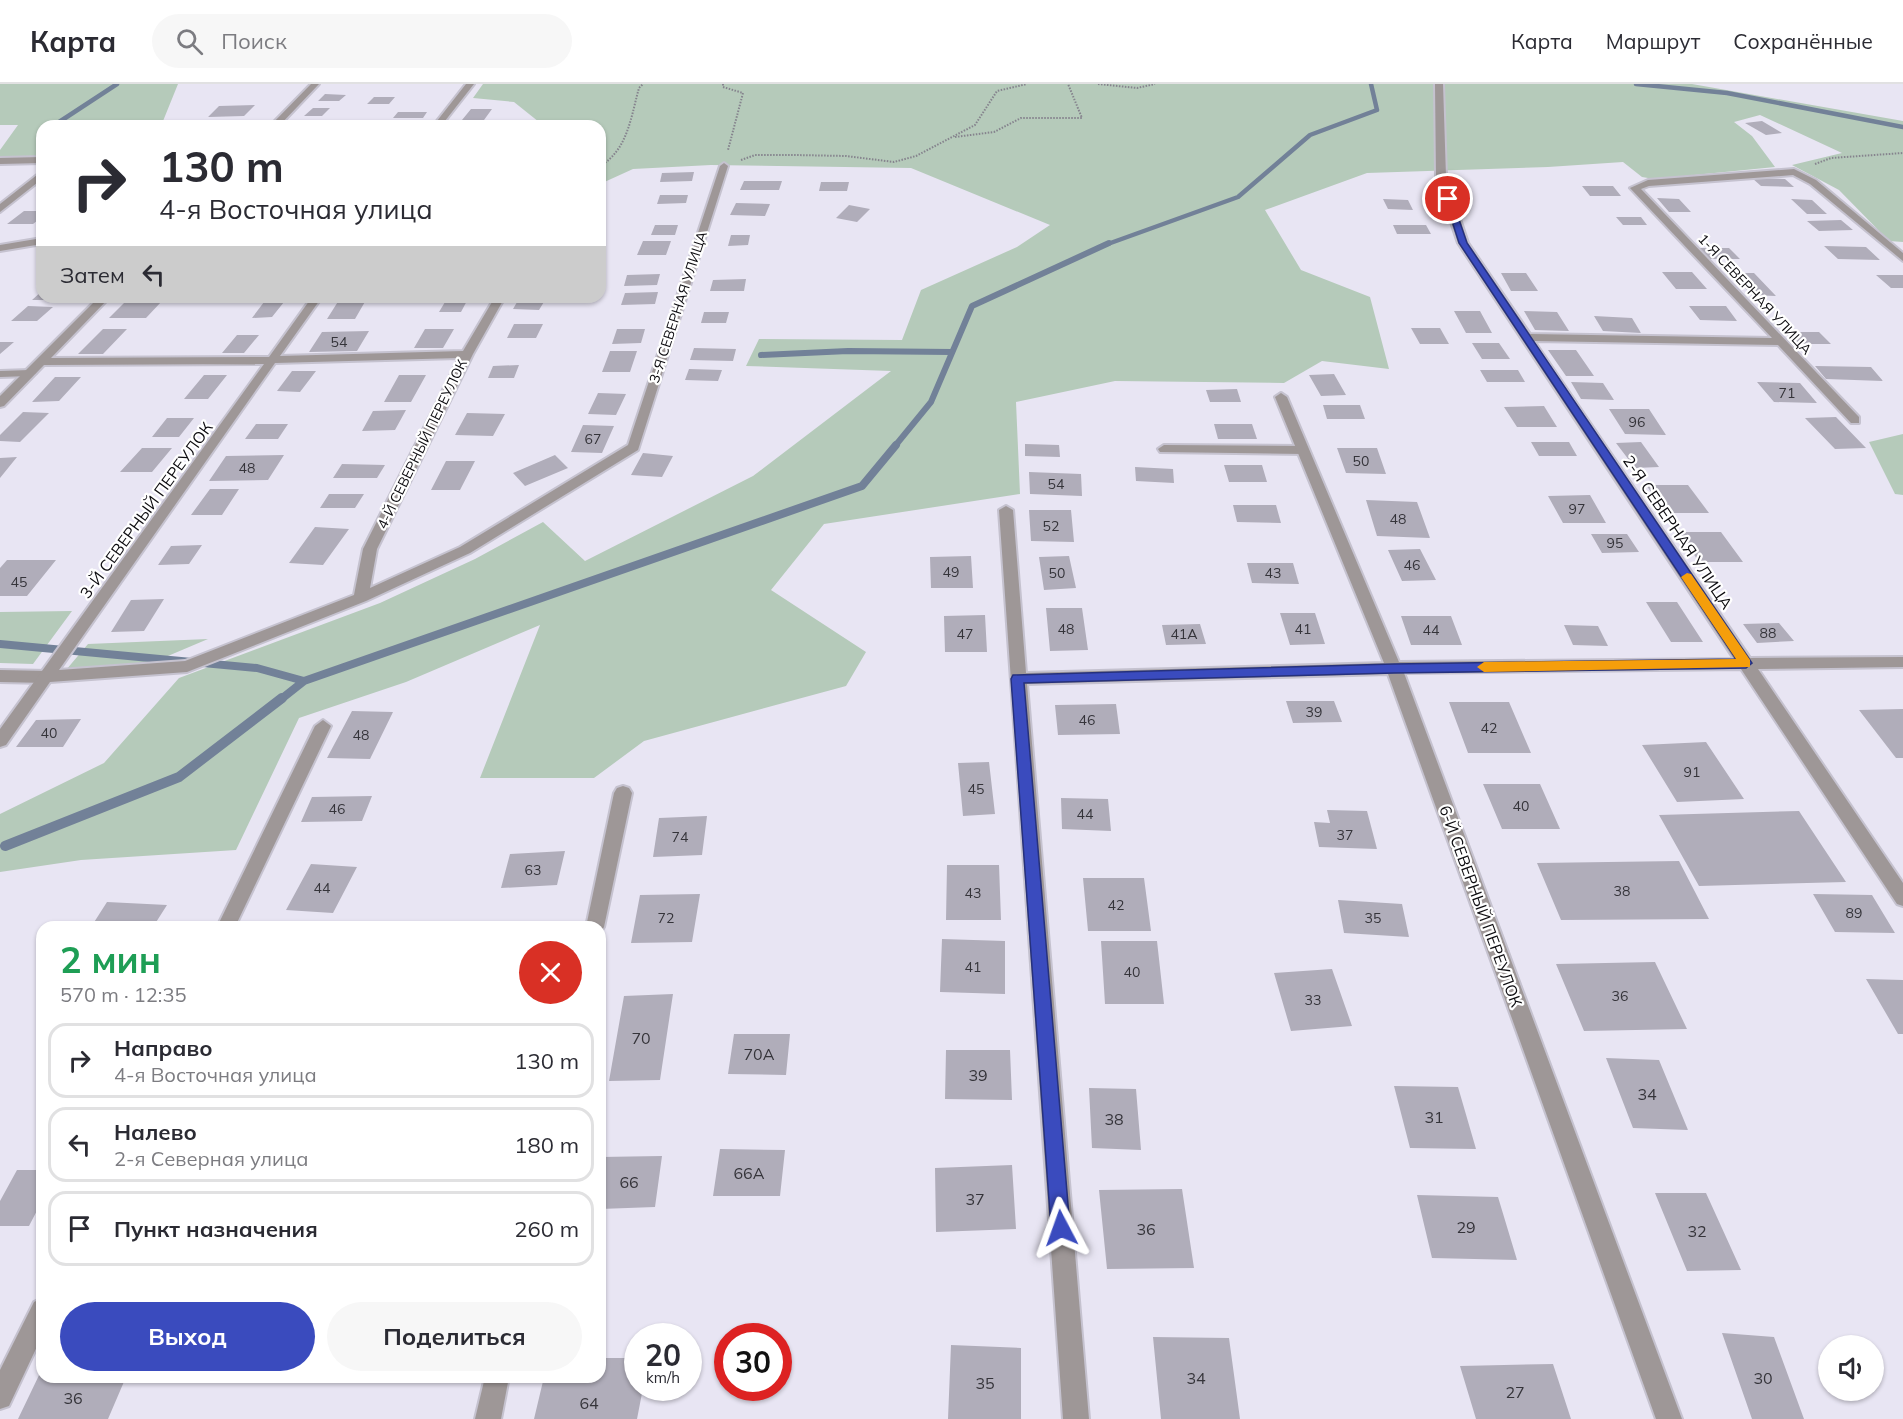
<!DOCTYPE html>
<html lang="ru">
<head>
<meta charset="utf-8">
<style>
	body { margin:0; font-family:Mulish,sans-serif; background:#f7f7f7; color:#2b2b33; height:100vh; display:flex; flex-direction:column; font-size:22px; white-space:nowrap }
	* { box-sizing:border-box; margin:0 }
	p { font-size:20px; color:#7c7c81 }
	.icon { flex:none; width:33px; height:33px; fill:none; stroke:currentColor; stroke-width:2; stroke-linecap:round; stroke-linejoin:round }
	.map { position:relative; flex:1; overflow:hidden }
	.side { position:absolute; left:36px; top:837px; width:570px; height:462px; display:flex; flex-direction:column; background:#fff; border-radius:18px; box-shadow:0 2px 4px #0004 }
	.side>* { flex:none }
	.banner { position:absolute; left:36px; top:36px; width:570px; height:183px; border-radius:18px; box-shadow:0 2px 4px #0004; background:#fff; color:#2b2b33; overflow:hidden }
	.controls { position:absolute; left:1818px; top:1251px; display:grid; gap:12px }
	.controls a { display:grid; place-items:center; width:66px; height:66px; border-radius:50%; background:#fff; box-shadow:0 2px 4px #0004; font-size:30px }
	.speed { position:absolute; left:624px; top:1239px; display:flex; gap:12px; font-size:30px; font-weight:700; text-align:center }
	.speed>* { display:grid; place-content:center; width:78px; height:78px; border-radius:50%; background:#fff; box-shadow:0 2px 4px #0004; line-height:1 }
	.speed small { font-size:15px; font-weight:400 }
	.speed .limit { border:9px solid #d22; background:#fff; color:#111 }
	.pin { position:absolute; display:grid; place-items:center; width:51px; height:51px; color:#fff; margin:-26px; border:3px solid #fff; border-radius:50%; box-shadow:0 2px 6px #0007 }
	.me { position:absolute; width:66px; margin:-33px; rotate:356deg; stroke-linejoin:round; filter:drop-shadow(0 0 4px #0008) }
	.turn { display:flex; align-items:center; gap:21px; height:126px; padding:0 24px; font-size:27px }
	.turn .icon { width:78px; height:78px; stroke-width:2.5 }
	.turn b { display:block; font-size:42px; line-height:51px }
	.then { display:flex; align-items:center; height:57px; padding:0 24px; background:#0003; gap:12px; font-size:22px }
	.round { display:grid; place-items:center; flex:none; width:63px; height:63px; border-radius:32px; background:#f7f7f7 }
	.summary { display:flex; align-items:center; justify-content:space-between; height:102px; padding:0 24px }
	h1 { font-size:36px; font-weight:700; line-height:45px; color:#1e9e55 }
	.action { display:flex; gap:12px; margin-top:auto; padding:12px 24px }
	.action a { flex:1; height:69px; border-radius:36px; background:#3a4bbe; color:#fff; font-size:24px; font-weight:700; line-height:69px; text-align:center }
	.action a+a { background:#f7f7f7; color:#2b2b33 }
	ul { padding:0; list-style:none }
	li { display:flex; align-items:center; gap:18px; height:75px; margin:0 12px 9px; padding:0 12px; border:3px solid #e1e1e2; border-radius:18px }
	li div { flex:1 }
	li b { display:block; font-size:22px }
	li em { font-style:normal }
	header { display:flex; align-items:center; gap:36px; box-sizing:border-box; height:84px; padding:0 30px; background:#fff; border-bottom:2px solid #e1e1e2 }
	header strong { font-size:28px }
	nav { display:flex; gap:33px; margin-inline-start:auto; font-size:21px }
	.search { width:420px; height:54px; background:#f7f7f7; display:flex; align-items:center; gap:15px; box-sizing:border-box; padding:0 21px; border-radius:33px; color:#7c7c81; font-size:22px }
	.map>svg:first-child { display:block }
	.green { fill:#b5caba }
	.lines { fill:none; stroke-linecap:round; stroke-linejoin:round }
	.stream-far3 { stroke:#728198; stroke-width:4.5 }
	.stream-far2 { stroke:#728198; stroke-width:6 }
	.stream-far1 { stroke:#728198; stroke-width:8 }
	.stream { stroke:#728198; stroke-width:10 }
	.building { fill:#b0adba }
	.service-casing { stroke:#c5c2cf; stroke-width:4 }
	.minor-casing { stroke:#c5c2cf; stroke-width:4 }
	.path { stroke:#85838d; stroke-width:2; stroke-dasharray:1.5 1.5; stroke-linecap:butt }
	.service { fill:#9e9797; fill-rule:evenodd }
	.minor { fill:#9e9797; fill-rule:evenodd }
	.route { fill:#3a4bbe; stroke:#26317c; stroke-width:1.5 }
	.slow { fill:#f59e0b }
	.labels { text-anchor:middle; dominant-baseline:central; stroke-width:4.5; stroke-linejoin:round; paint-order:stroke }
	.far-street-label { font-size:14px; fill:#0c0b0f; stroke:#fff }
	.number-label { font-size:14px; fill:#35343a }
	.street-label { font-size:16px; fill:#0c0b0f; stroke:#fff }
	.near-number-label { font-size:16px; fill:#35343a }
</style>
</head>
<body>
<header>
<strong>Карта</strong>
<div class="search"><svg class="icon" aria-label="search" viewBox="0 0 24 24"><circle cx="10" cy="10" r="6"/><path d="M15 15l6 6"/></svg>Поиск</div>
<nav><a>Карта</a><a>Маршрут</a><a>Сохранённые</a></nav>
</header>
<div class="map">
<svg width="1903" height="1335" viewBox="0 0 1903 1335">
	<rect width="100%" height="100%" fill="#e8e5f3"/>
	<!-- green -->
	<path class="green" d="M0,0h178l-17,42h-119v31l-42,1v-8l18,-25h-18z
		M483,0h1209l211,37v121l-14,-1 -50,-51 -47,-25 50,-12 -82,-38 -26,7 18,14 23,31 -121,12 -12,-2 -19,-15 -75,5 -181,6 -102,37 36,60 69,27 19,72 -67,-8 -38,22 -169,-2 -99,21 4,92 -196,30 -53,66 95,62 -20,34 -202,55 -50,37h-114l60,-153 -134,57 -107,36 -63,132 -155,10 -81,12v-58l104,-51 75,-85 201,-75 95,-44 68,-37 42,39 168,-85 138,-105 -145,-5 13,-27 143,1 19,-50 96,-43 33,-22 -139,-57 -200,-3 -78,4 -33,15v-58h-56l-30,-24 -41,-4z
		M1903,350v61l-8,-1 -26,-52z
		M72,527l-39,53 -33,-1v-51z
		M208,555l-59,25 -83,6 22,-26z"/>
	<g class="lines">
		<!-- stream-far3 -->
		<path class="stream-far3" d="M1636,0l91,9 176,34
			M53,42l64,-42
			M1105,161l133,-48 72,-62 67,-25 -6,-26"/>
		<!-- stream-far2 -->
		<path class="stream-far2" d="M761,271l87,-4 104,1
			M895,362l36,-44 41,-96 137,-63"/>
		<!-- stream-far1 -->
		<path class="stream-far1" d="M0,560l257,24 47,13
			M280,616l24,-19 558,-195 34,-41"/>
		<!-- stream -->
		<path class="stream" d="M5,762l174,-69 103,-79"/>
	</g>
	<!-- building -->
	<path class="building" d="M325,10l21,1 -7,6h-21z
		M374,13h21l-6,7h-22z
		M255,21l-11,11 -36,1 11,-11z
		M313,24h17l-8,8h-18z
		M471,25h21l-8,11h-22z
		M398,28h29l-4,6h-30z
		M1762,37l20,12 -16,2 -21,-12z
		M694,88l-2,9 -32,1 2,-9z
		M1752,94l33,1 9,8 -33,-1z
		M744,97h38l-3,9h-39z
		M821,98h28l-2,9h-28z
		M1582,102h31l8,10h-31z
		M660,111h28l-2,8 -29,1z
		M1657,114l22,1 12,13h-22z
		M1383,115l25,1 5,10 -25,-1z
		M1791,115l21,1 15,14h-20z
		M736,119l34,1 -5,12 -35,-1z
		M849,121l21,4 -13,13 -21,-4z
		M24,127h18v6l-9,7h-26z
		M1616,133h25l6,8h-24z
		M1841,136l12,10 -34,1 -12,-10z
		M655,141h23l-3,10h-24z
		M1393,141h33l5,9h-34z
		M731,151h19l-2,10 -20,1z
		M643,157h28l-5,14h-29z
		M1824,162l42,1 14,13 -42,-1z
		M1699,164h30l11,11h-30z
		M1662,188h30l15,17h-31z
		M1501,189h25l12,18h-27z
		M1730,189h24l22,23 -24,-1z
		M660,190l-3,11 -33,1 3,-11z
		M1876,191h27v13h-12z
		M746,195l-2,12h-34l3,-11z
		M42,207v6h21l-3,3h-28z
		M658,208l-3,12 -34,1 4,-12z
		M448,213h21l-8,15h-22z
		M520,213h27l-8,13 -26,-1z
		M339,216h27l-11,19h-28z
		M126,217h36l-16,17h-37z
		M264,218h20l-12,15 -20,1z
		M28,222l25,1 -16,14h-26z
		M1689,222h37l11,15 -37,-1z
		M1454,227h26l12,22h-26z
		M1524,227l33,1 12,19 -34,-1z
		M704,228h25l-3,11h-25z
		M1594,232l38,2 9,15 -38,-2z
		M514,240h29l-7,14h-29z
		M1411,244h29l9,16h-29z
		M103,245h24l-24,25h-25z
		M425,245h29l-11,19h-29z
		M617,245h28l-4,14 -29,1z
		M369,247l-12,20 -48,1 13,-20z
		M1784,248h35l12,12h-35z
		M237,251h22l-15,18h-22z
		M0,258h14l-14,12z
		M1472,259h27l11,16h-28z
		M694,264l42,1 -3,12 -43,-1z
		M1548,266h28l18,26h-28z
		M610,267h27l-7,21h-28z
		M519,281l-5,13h-26l5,-12z
		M1815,282l56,1 12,14 -57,-2z
		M689,285l33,1 -4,11 -33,-1z
		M1480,286h38l7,12h-38z
		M292,287h24l-16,21 -23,-1z
		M1334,290l12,21 -25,1 -12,-21z
		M204,291h23l-19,24h-24z
		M399,291h27l-15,27h-27z
		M55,293h26l-22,24 -27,1z
		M1571,298l32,1 11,17 -33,-1z
		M1757,298l43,1 17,20 -43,-1z
		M1237,305l4,13h-31l-4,-12z
		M598,309l28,1 -10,21 -28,-1z
		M1323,321h37l5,14h-38z
		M1544,322l13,21h-40l-13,-20z
		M1609,325h40l17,26 -41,-1z
		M406,326l-11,20 -33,1 11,-20z
		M23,328l26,1 -29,29 -20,-1v-6z
		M467,329l38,1 -12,22 -38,-1z
		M1836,333l30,31 -31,1 -30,-31z
		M167,334h27l-15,19h-27z
		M256,340h32l-10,15h-33z
		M1214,340h38l5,15h-39z
		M583,341l31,1 -12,27 -31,-1z
		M1531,358h38l8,14h-38z
		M1641,358l18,25 -24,1 -19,-25z
		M1025,360l34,1 1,12 -35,-1z
		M142,364h30l-20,24h-32z
		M1337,364h40l9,26 -40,-1z
		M643,369l30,3 -11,21 -31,-2z
		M284,371l-16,25 -59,1 17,-25z
		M555,371l13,13 -43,18 -12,-13z
		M17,373l-17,21v-20z
		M446,377h29l-15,29h-29z
		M342,380l43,1 -8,13h-44z
		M1224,381h38l5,17h-38z
		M1135,383l38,2 1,14 -38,-2z
		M1029,388l52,2 1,22 -52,-2z
		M1646,401h42l21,28h-43z
		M210,405h29l-17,26h-31z
		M329,410h35l-9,14h-35z
		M1590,411l16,28h-43l-15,-27z
		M1366,416l51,2 13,36 -53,-2z
		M1233,421h43l5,18 -44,-1z
		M1029,426h42l3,32 -43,-1z
		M315,443l34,2 -26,36 -34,-2z
		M1679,448h42l22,30h-44z
		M1591,450h36l12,18 -37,1z
		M202,461l-13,19 -31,1 13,-19z
		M1420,465l16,31 -34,1 -14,-31z
		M971,472l2,32h-42l-1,-31z
		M1069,472l7,32 -32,2 -5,-33z
		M7,476h49l-29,36h-27v-28z
		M1247,479h46l6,21 -47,-1z
		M164,515l-20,32 -33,1 20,-32z
		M1646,518h31l26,40h-32z
		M1046,524h36l6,42 -38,1z
		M1280,529h35l10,31 -35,1z
		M985,531l2,37h-42l-1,-36z
		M1401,532h50l11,29h-51z
		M1779,539l15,18 -37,2 -14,-19z
		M1200,540l6,20 -40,1 -4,-20z
		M1564,541l34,1 10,20 -35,-1z
		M1286,617h48l8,21 -49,1z
		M1449,618h60l22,51h-63z
		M1116,620l4,30 -62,1 -3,-30z
		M1903,625v49h-7l-37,-48z
		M352,627l41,1 -23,47 -43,-1z
		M81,635l-18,28h-47l20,-27z
		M1706,658l38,57 -67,3 -35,-57z
		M989,678l6,52 -32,2 -5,-53z
		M1483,700h57l20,45h-58z
		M372,712l-10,25 -61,1 11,-25z
		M1061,714l47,1 3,32 -49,-2z
		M1327,726l40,1 10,38 -58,-2 -5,-25 16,1z
		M1799,727l47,71 -147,4 -40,-71z
		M707,732l-5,39 -49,2 6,-39z
		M565,767l-8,34 -56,3 9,-34z
		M1679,777l30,58 -148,1 -24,-57z
		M311,780l46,3 -24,46 -47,-3z
		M947,781h52l2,55h-55z
		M1083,794h61l7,53h-63z
		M700,810l-8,48 -61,1 9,-48z
		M1813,810l59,1 23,38 -60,-1z
		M1338,816l64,4 7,33 -65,-4z
		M107,818l60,3 -14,22h-62z
		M942,855l63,2v53l-65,-2z
		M1101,857h56l7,63h-59z
		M1655,878l32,67 -103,2 -28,-67z
		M1332,885l20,57 -61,5 -17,-58z
		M1866,895l37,1v54h-5z
		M673,910l-13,86 -51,1 15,-85z
		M734,950h56l-4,41 -58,-1z
		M946,966h64l2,50 -67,-1z
		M1606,974l53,2 29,70 -55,-2z
		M1394,1002l64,1 18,62 -66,-1z
		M1089,1004l47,1 5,61 -49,-2z
		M720,1065l65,1 -5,46h-67z
		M662,1072l-7,51 -55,2v-52z
		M1012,1081l4,64 -80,3 -1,-64z
		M17,1086h25v31l-13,25h-29v-25z
		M1182,1105l12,79 -87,1 -8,-79z
		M1655,1109h51l35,77 -54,1z
		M1417,1111l81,2 19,63 -85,-2z
		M1722,1249l52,4 30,82h-52z
		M1153,1253l76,1 11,81h-79z
		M951,1261l70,3v71h-73z
		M600,1274h38v30h5l-6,31h-103l10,-42h56z
		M1553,1280l18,55h-95l-16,-53z
		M42,1285v8h84l-18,42h-90z"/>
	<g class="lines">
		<defs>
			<path id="service" d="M1435,0h8l3,93 -5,3 -5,-3z
				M42,154v6l-42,7v-6z
				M0,287l30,-1 6,3 -6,3 -30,1z
				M1164,361l139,1 6,4 -6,4 -143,-2 -2,-3z
				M0,586l47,1 8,6 -8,6 -47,-1z"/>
			<path id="minor" d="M311,0h8l-40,42h-9z
				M466,0h8l-33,42h-8z
				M42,73v6l-42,1v-6z
				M724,79l4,3 -90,284 -168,103 -104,48 -179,71 -137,10 -44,63 -6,2v-18l264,-365 -220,1 -40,41 -4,1v-11l99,-99h11l-59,61 218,-1 43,-60h10l-42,59 183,-5 32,-54h10l-32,57 -96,195 -7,39 90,-41 168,-102 92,-279zM459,274l-96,191 -9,46 -169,66 -126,9 216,-307z
				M1794,85l22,11 87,73v8l-93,-77 -17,-9 -144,11 -8,3 218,228v6h-8l-73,-78 -244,-4 216,317 153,-1v10l-145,2 145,214v23l-6,-2 -156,-235 -337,4 278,746h-26l-268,-745 -361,10 62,735h-26l-64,-909 7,-4 7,4 13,163 358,-10 -109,-266 6,-4 6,4 112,265 335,-3 -276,-416 -22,-66 5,-3 5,3 22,66 62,91 242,4 -142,-150 18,-8z
				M42,87v8l-42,33v-8z
				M323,636l8,6 -96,201h-18l98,-201z
				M623,702l6,2 3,5 -28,134 -4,6v-6h-14l28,-134 3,-5z
				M42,1214v38l-33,70 -9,3v-39l34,-68z
				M485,1293h24l-8,42h-26z"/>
		</defs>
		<!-- service casing -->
		<use href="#service" class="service-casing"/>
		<!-- minor casing -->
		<use href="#minor" class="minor-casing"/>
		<!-- path -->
		<path class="path" d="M723,0v3l20,6 -15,57
			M1098,0l39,4 18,-4
			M955,53l39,-5 27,-14h61l-14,-34
			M741,76l14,-5h40l51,1 48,6 22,-6 59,-31 22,-34 30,-7
			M1815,80l16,-6 72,-5
			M600,82c28,-16 31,-50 39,-78l4,-4"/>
		<!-- service -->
		<use href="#service" class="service"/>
		<!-- minor -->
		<use href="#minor" class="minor"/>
	</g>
	<!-- route -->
	<path class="route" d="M1448,113l4,2 15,44 285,420 -6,5 -352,5 -370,10 46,545 -3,7 -6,2 -7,-2 -3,-7 -40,-549 2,-4 381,-11 342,-5 -277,-416 -14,-44z"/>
	<!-- slow -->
	<path class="slow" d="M1687,489l4,1 59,86v7l-266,5 -7,-5 7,-5 252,-3 -55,-82z"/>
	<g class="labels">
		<!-- far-street labels -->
		<g class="far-street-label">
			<text transform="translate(1755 210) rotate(47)">1-Я СЕВЕРНАЯ УЛИЦА</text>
			<text transform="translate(678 223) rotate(-72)">3-Я СЕВЕРНАЯ УЛИЦА</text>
			<text transform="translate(422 360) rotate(-64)">4-Й СЕВЕРНЫЙ ПЕРЕУЛОК</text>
		</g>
		<!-- number labels -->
		<g class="number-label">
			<text x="339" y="258">54</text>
			<text x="1787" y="309">71</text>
			<text x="1637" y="338">96</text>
			<text x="593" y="355">67</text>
			<text x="1361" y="377">50</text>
			<text x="247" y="384">48</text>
			<text x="1056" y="400">54</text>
			<text x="1577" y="425">97</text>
			<text x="1398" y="435">48</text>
			<text x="1051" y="442">52</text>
			<text x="1615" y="459">95</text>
			<text x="1412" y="481">46</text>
			<text x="951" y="488">49</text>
			<text x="1057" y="489">50</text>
			<text x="1273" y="489">43</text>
			<text x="19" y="498">45</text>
			<text x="1066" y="545">48</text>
			<text x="1303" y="545">41</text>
			<text x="1431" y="546">44</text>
			<text x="1768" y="549">88</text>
			<text x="965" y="550">47</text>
			<text x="1184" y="550">41А</text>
			<text x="1314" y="628">39</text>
			<text x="1087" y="636">46</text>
			<text x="1489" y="644">42</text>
			<text x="49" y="649">40</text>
			<text x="361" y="651">48</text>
			<text x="1692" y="688">91</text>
			<text x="976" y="705">45</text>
			<text x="1521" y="722">40</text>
			<text x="337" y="725">46</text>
			<text x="1085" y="730">44</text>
			<text x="1345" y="751">37</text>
			<text x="680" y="753">74</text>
			<text x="533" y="786">63</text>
			<text x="322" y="804">44</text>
			<text x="1622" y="807">38</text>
			<text x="973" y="809">43</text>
			<text x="1116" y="821">42</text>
			<text x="1854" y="829">89</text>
			<text x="666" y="834">72</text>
			<text x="1373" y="834">35</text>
			<text x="973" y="883">41</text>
			<text x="1132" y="888">40</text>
			<text x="1620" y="912">36</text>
			<text x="1313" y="916">33</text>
		</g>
		<!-- street labels -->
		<g class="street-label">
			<text transform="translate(146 426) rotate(-54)">3-Й СЕВЕРНЫЙ ПЕРЕУЛОК</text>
			<text transform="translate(1678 448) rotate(56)">2-Я СЕВЕРНАЯ УЛИЦА</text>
			<text transform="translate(1481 822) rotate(70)">6-Й СЕВЕРНЫЙ ПЕРЕУЛОК</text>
		</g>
		<!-- near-number labels -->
		<g class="near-number-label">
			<text x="641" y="954">70</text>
			<text x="759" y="970">70А</text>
			<text x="978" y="991">39</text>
			<text x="1647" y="1010">34</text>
			<text x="1434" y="1033">31</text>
			<text x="1114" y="1035">38</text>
			<text x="749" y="1089">66А</text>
			<text x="629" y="1098">66</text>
			<text x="975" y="1115">37</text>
			<text x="1466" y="1143">29</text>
			<text x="1146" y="1145">36</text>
			<text x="1697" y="1147">32</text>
			<text x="1196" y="1294">34</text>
			<text x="1763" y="1294">30</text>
			<text x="985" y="1299">35</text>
			<text x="1515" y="1308">27</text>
			<text x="73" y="1314">36</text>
			<text x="589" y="1319">64</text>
		</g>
	</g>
</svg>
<div class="controls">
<a><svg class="icon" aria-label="sound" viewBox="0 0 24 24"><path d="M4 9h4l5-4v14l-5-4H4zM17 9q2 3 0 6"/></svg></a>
</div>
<div class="speed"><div>20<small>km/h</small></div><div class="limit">30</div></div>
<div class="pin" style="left:1448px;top:115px;background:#d93025"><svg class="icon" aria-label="arrive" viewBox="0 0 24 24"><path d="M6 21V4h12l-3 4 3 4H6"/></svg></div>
<svg class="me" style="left:1061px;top:1144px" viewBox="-20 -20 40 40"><path d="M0-17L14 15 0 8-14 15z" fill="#3a4bbe" stroke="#fff" stroke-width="4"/></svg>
<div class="banner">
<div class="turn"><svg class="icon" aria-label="right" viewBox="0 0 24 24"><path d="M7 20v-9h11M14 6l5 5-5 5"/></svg><div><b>130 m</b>4-я Восточная улица</div></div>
<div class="then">Затем<svg class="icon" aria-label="left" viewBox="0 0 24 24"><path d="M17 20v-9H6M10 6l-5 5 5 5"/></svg></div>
</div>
<section class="side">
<div class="summary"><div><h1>2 мин</h1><p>570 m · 12:35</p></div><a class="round" style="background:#d93025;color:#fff"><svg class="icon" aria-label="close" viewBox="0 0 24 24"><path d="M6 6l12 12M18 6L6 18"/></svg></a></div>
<ul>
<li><svg class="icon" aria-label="right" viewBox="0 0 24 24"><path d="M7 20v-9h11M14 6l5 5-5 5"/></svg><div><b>Направо</b><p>4-я Восточная улица</p></div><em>130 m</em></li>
<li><svg class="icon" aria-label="left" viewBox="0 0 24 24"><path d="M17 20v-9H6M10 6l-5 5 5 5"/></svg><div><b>Налево</b><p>2-я Северная улица</p></div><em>180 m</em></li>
<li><svg class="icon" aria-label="arrive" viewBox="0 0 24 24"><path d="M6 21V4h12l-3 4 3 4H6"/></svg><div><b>Пункт назначения</b></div><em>260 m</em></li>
</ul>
<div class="action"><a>Выход</a><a>Поделиться</a></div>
</section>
</div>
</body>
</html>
